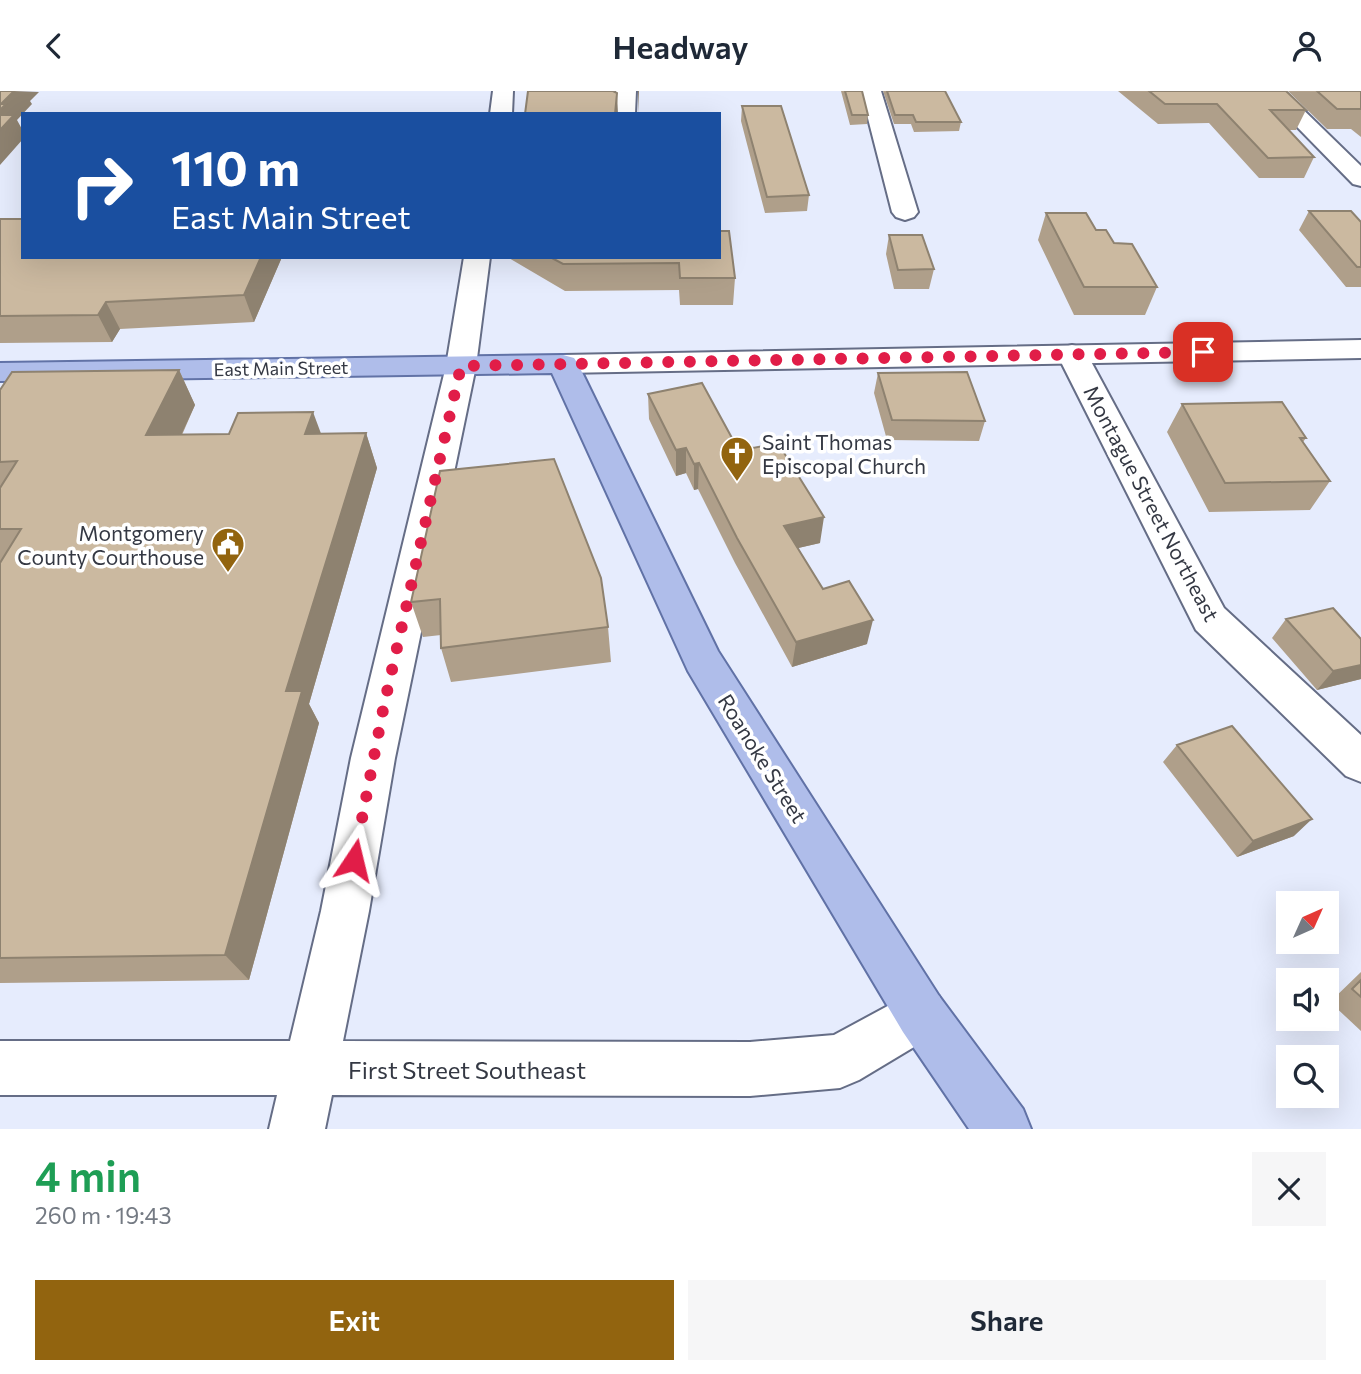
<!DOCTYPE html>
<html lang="en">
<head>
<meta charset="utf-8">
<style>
	body { margin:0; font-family:Commissioner,sans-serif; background:#f6f6f7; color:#1f2937; height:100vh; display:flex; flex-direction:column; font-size:26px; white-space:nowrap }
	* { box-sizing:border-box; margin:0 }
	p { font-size:23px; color:#747a83 }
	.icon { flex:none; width:38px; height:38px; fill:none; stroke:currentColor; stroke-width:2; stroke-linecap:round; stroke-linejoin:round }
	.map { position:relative; height:1038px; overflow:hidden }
	.sheet { display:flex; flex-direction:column; background:#fff; flex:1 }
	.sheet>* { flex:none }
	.hud { position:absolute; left:21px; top:21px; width:700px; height:147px; border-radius:0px; box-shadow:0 7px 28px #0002; background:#1a4fa0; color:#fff; overflow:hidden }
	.needle { width:46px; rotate:45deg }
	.controls { position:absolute; left:1276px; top:800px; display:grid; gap:14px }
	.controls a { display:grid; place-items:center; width:63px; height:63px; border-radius:0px; background:#fff; box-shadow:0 7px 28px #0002; font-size:35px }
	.pin { position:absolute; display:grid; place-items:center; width:60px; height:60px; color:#fff; margin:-30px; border-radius:14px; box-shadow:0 4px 10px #0006 }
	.me { position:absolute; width:77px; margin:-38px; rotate:10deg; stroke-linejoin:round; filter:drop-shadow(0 0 5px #0008) }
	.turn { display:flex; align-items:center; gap:24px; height:147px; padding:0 35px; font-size:32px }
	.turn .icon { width:91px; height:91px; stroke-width:2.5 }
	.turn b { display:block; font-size:49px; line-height:60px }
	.round { display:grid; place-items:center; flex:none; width:74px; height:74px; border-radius:0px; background:#f6f6f7 }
	.head { display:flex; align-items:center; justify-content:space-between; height:119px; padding:0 35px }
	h1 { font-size:42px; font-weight:600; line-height:52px; color:#1e9e55 }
	.primary-button { display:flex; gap:14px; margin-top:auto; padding:14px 35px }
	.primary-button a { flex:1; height:80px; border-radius:0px; background:#92640f; color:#fff; font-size:28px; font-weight:600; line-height:80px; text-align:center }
	.primary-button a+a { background:#f6f6f7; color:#1f2937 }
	header { display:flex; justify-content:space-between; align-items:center; height:91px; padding:0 35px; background:#fff; font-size:32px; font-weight:600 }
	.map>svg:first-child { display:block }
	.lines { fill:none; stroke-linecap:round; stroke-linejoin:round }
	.minor-casing { stroke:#656d86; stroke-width:4 }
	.tertiary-casing { stroke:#656d86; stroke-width:4 }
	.primary-casing { stroke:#6172a6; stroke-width:4 }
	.minor { fill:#fff; fill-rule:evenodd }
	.tertiary { fill:#fff; fill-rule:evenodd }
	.primary { fill:#afbdea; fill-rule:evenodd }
	.wall { fill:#af9f8a }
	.shaded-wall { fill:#8e8270 }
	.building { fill:#cbb9a0; stroke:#8e8270; stroke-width:2 }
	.route { stroke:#e11d48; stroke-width:12; stroke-dasharray:0 21.6 }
	.labels { text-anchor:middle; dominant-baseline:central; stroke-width:7; stroke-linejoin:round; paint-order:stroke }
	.far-street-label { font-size:18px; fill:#343843; stroke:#fff }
	.poi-label { font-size:21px; fill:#343843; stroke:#fff; text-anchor:start }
	.street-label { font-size:21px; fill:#343843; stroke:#fff }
	.near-street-label { font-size:24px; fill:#343843; stroke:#fff }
</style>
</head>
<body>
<header><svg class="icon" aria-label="back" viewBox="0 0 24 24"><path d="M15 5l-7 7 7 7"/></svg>Headway<svg class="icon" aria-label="person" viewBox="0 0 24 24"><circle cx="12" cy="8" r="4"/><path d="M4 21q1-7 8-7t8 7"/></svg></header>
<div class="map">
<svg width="1361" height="1038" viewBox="0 0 1361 1038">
	<rect width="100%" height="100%" fill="#e6ecfd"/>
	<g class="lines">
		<defs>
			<path id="minor" d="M493,0h20l-1,23h-22z
				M616,0h20l-1,23h-22z
				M861,0h20l37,121 -4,5 -9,3 -9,-3 -4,-5z
				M1262,0h22l77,75v20l-8,-2z
				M464,166h26l-14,109 -81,392 -26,153 -26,130 407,1 84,-7 87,-47 18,8 8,18 -8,18 -80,48 -19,8 -90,8 -418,-1 -7,34h-56l8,-34h-277v-54h290l31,-130 30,-153 95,-392z
				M1072,254l11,3 4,6 137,254 137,127v47l-15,-6 -150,-146 -139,-276 4,-6z"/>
			<path id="tertiary" d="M1361,249v18l-798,15 -11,-3 -4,-6 4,-6 11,-3z"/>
			<path id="primary" d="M563,264l11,3 4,6 140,287 221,345 84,113 8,20h-62l-66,-97 -215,-361 -136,-298 -552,8v-18z"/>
		</defs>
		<!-- minor casing -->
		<use href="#minor" class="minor-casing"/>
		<!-- tertiary casing -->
		<use href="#tertiary" class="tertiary-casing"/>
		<!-- primary casing -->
		<use href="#primary" class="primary-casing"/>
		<!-- minor -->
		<use href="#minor" class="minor"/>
		<!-- tertiary -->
		<use href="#tertiary" class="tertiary"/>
		<!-- primary -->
		<use href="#primary" class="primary"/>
	</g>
	<!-- wall -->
	<path class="wall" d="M841,0h21l6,24 -1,9 -17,1z
		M883,0h62l16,31 -2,9 -45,1 -3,-8h-17z
		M1118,0h168l20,19 -10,20h-8l26,27 -10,21h-45l-50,-55 -51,1z
		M1288,0h73v46l-10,-8h-24z
		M742,15l67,89 -2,16 -42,2 -24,-92z
		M1309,120l52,11v65h-15l-47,-57z
		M1046,122l50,17 18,13 43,44 -12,28h-71l-36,-75z
		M0,128l23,38h259l-28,65 -134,7 -8,13 -112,1z
		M889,144l45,34 -5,20h-35l-8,-35z
		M507,166h212l16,21 -2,27h-53l-1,-15 -114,1z
		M179,279l16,35 -13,30 184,-2 11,35 -68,236 10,19 -70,257 -249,3v-593z
		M878,282l107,48 -6,20 -92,-1 -13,-47z
		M648,303l90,55 82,94 -22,5 25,41 44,55 -75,23 -57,-104 -37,-74 -4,1 -8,-17 -10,3 -27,-57z
		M1182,313l124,34 -3,4 27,39 -20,29 -101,2 -42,-80z
		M440,380l168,156 3,35 -160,20 -10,-34v-13l-18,2 -12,-35z
		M1286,528l75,20v40l-44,11 -45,-52z
		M1177,654l117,91 -57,21 -74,-95z
		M1361,881v59l-31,-29z"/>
	<!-- shaded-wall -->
	<path class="shaded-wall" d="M14,0l25,1 -9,9 2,3 -15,16 6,11v8l-23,26v-55l1,-6z
		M638,0h1l-1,23z
		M617,2l1,21h-3z
		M261,166h21l-28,65 -10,-27z
		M106,211l14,27 -8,13 -14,-27z
		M179,279l16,35 -30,65 -19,-35z
		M313,321l13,35 -21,-13z
		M366,342l11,35 -68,236 10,19 -70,257 -24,-25 61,-264z
		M686,357v25l-10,3v-26z
		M699,372l-1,26 -4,1v-26z
		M824,426l-4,26 -39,9 3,-26z
		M873,529l-6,24 -75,23 4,-25z
		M1361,574v14l-44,11 16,-19z
		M1312,728l-18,17 -57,21 16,-16z"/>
	<!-- building -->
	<path class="building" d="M0,0h14l-13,13h5l-6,6z
		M528,0h85l4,2 -2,21h-90z
		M845,0h17l6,24h-16z
		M887,0h58l16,31h-45l-3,-7h-18z
		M1149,0h137l20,19h-36l44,47 -46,1 -51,-54h-52z
		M1317,0h44v18h-24z
		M742,15h39l28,89 -42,2z
		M0,24h14l-14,15z
		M1309,120h42l10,11v45h-4z
		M1046,122h40l10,17h10l8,13 18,1 25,43h-73z
		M0,128h23v38h238l-17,38 -138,7 -8,13 -98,1z
		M719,140h10l6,47h-55l-1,-15 -116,1 -13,-7h169z
		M889,144h33l12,34 -36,1z
		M179,279l-33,65 83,-1 9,-21 75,-1 -8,22 61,-1 -80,258h16l-77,264 -225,3v-395l21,-34h-21v-41l17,-27 -17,1v-72l12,-18z
		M967,281l18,49 -93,-1 -14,-47z
		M702,292l36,66 13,-3 2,2 10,-2 4,5 14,-3 43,69 -40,9 39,63 26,-8 24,39 -77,22 -59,-104 -38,-75 -5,1 -8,-16 -10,2 -28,-56z
		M1282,311l24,36h-6l30,43 -105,2 -43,-79z
		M554,368l47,119 7,49 -167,21 -1,-49 -29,3 29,-131z
		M1333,517l28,31v26l-28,6 -47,-52z
		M1232,635l80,93 -59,22 -76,-96z
		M1361,889v17l-9,-8z"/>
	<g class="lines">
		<!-- route -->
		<path class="route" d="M354,769l30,-155 77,-339 742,-14"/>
	</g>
	<!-- icons -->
	<defs>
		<symbol id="church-pin" viewBox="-11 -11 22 30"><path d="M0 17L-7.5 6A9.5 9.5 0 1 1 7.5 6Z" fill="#92640f" stroke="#fff"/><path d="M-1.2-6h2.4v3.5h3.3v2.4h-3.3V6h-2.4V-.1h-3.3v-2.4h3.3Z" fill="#fff"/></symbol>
		<symbol id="civic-pin" viewBox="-11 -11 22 30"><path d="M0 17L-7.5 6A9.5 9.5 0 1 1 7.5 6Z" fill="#92640f" stroke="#fff"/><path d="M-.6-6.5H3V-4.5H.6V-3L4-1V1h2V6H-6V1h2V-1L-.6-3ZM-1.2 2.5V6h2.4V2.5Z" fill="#fff"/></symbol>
	</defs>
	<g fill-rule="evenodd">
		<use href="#church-pin" x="718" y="343" width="38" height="52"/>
		<use href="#civic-pin" x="209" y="434" width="38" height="52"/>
	</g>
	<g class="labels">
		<!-- far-street labels -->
		<g class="far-street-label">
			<text transform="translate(281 277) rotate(-1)">East Main Street</text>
		</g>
		<!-- poi labels -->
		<g class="poi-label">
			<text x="762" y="350">Saint Thomas<tspan x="762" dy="24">Episcopal Church</tspan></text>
			<text x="204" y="441" text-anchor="end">Montgomery<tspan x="204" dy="24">County Courthouse</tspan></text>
		</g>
		<!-- street labels -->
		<g class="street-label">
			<text transform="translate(1152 412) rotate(62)">Montague Street Northeast</text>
			<text transform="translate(763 667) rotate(58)">Roanoke Street</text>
		</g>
		<!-- near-street labels -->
		<g class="near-street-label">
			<text x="467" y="978">First Street Southeast</text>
		</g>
	</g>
</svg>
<div class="controls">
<a><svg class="needle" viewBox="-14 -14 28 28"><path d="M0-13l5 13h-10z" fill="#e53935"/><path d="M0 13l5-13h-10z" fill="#747a83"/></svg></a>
<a><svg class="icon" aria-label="sound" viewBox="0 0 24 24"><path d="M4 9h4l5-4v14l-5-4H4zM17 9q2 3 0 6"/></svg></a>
<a><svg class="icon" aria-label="search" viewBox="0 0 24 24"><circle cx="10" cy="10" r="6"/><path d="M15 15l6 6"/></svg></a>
</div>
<div class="pin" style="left:1203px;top:261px;background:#d93025"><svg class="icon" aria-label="arrive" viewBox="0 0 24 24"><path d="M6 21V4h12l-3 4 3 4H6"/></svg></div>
<svg class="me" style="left:354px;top:769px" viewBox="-20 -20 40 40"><path d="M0-17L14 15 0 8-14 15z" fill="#e11d48" stroke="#fff" stroke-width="4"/></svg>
<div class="hud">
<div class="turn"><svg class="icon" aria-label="right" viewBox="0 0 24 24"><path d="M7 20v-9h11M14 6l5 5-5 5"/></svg><div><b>110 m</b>East Main Street</div></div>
</div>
</div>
<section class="sheet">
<div class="head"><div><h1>4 min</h1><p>260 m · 19:43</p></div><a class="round"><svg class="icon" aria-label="close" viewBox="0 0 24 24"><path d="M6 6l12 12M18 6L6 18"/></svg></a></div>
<div class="primary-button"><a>Exit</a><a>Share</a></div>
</section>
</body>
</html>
